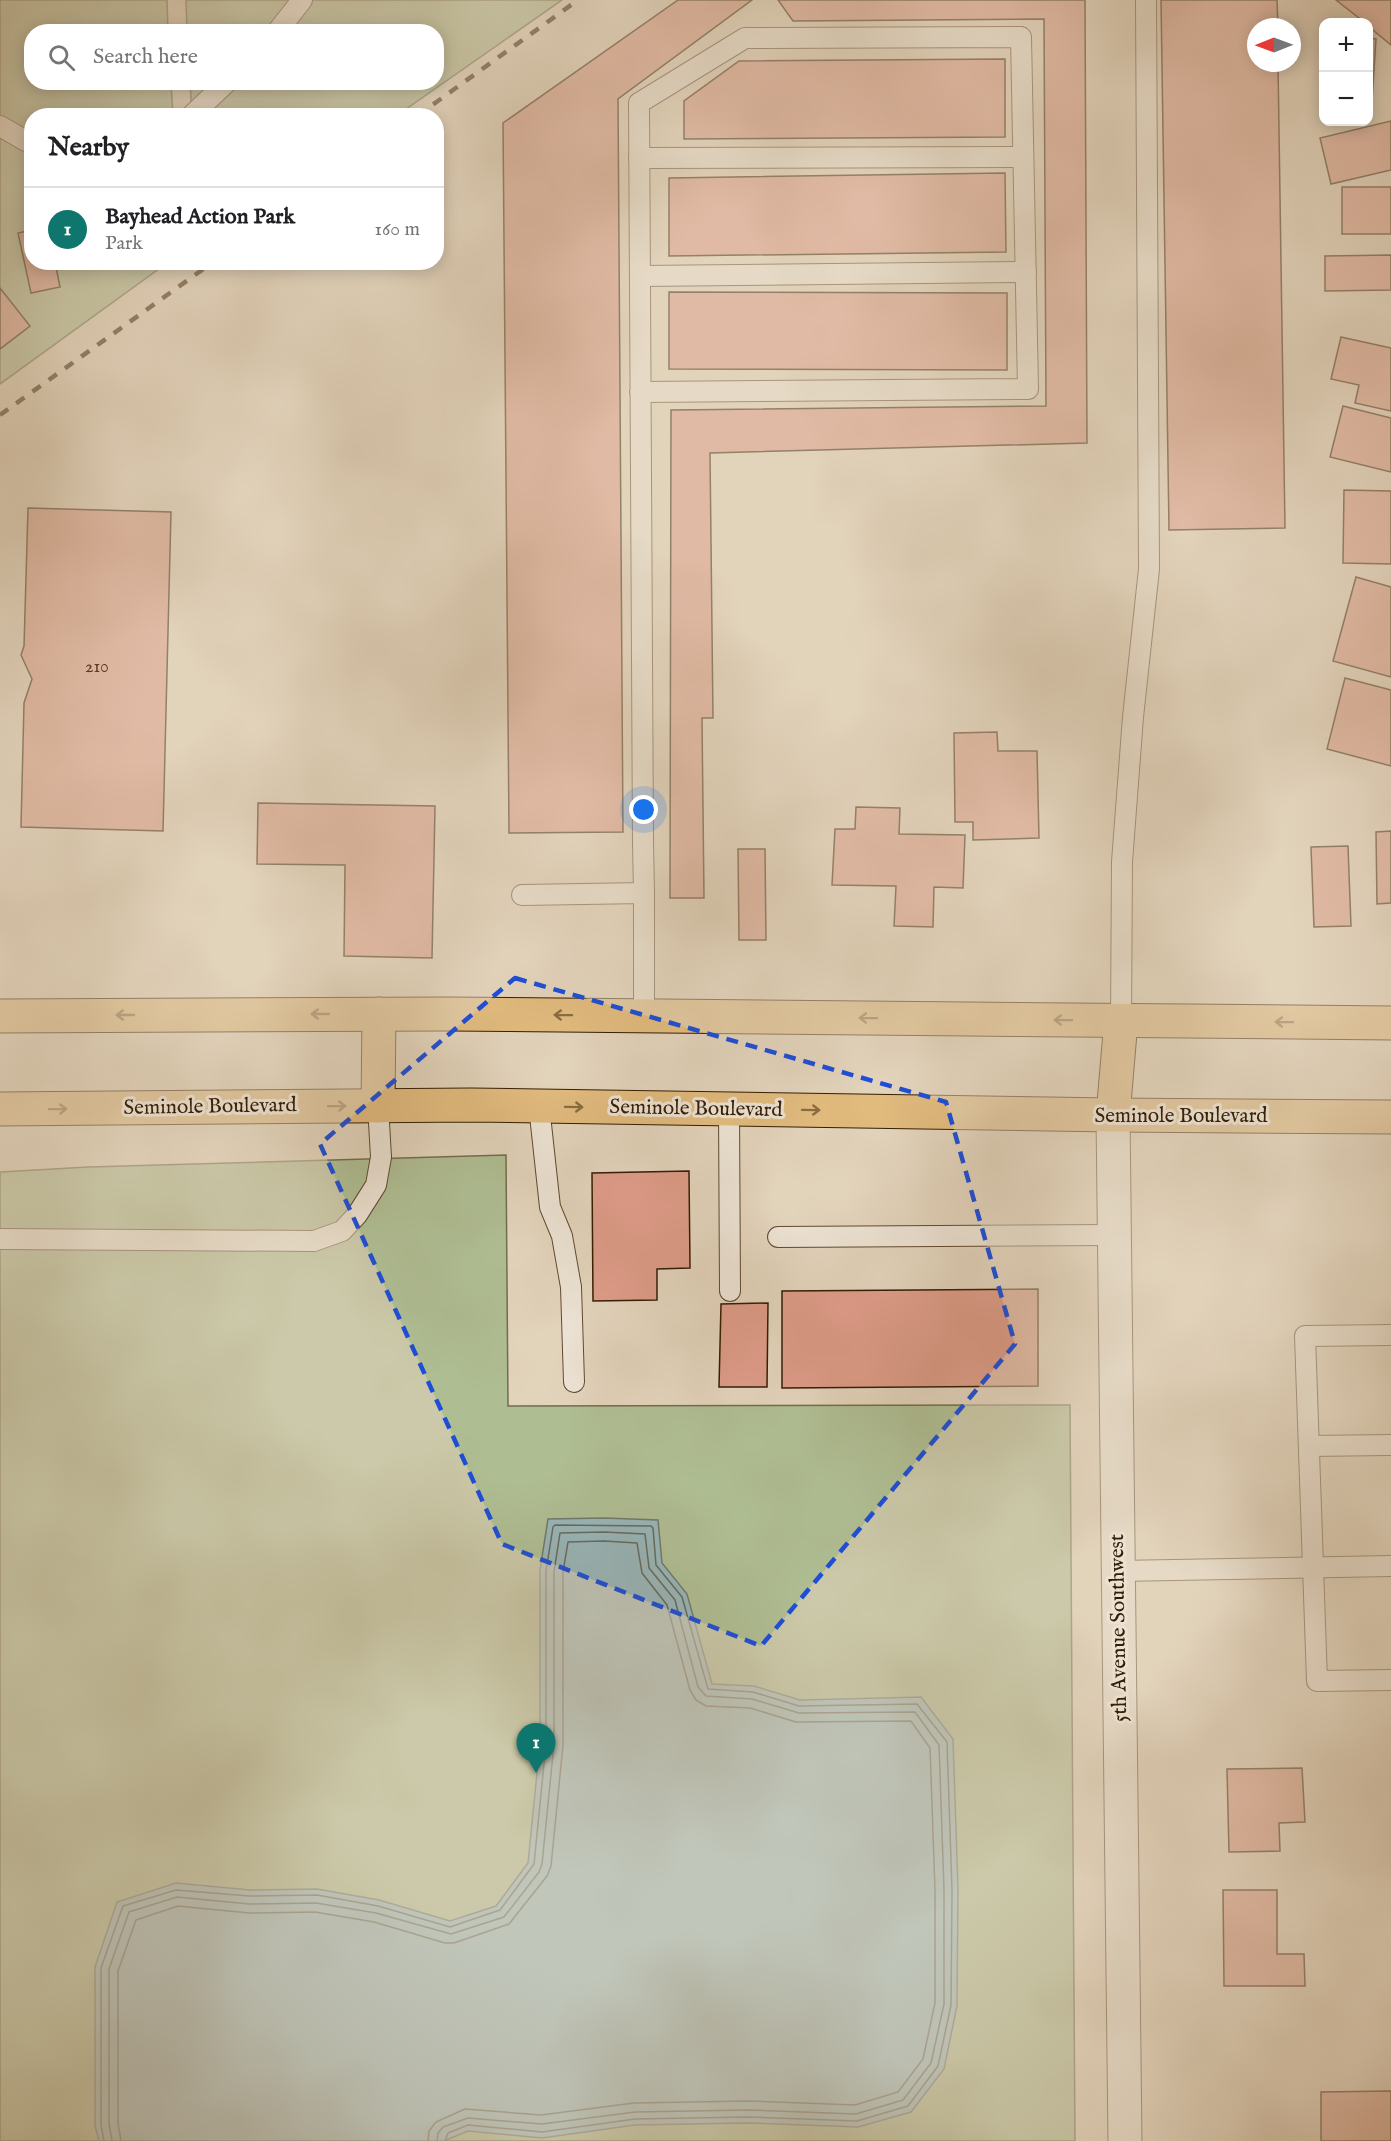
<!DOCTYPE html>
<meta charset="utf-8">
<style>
:root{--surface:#fff;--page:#f6f6f6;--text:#202124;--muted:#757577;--line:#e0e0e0;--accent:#0f766e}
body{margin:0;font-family:"IM FELL English",serif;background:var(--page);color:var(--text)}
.controls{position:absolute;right:18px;top:18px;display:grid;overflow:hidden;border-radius:12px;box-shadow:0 3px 15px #0003}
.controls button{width:54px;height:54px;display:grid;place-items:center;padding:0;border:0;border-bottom:2px solid var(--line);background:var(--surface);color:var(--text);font:30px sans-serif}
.compass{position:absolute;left:1247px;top:18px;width:54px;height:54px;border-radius:50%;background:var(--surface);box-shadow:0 3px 15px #0003;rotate:269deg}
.you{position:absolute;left:644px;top:810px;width:21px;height:21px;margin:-15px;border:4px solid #fff;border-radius:50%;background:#1a73e8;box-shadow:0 0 0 9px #1a73e833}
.badge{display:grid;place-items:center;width:39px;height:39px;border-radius:50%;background:var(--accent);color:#fff;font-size:20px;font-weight:700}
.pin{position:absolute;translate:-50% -50px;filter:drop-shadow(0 2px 3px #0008)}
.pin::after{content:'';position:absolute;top:32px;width:21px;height:18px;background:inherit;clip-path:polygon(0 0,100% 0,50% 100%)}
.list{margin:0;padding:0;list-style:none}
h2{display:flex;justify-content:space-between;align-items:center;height:78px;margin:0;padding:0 24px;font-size:26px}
h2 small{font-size:20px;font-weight:400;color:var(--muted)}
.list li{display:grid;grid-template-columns:39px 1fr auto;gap:18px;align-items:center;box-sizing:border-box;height:84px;padding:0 24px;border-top:2px solid var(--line)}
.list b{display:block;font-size:22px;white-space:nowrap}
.list p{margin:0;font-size:20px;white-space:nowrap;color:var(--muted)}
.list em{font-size:20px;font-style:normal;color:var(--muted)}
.icon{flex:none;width:33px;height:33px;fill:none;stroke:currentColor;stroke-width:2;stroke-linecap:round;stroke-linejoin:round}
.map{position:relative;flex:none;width:1391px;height:2141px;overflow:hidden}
.search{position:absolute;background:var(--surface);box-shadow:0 3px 15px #0003;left:24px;top:24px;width:420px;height:66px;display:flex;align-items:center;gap:15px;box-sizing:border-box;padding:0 21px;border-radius:24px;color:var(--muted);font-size:22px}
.panel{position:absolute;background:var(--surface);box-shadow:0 3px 15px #0003;left:24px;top:108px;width:420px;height:162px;border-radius:24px}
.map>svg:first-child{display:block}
.green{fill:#afbd93;stroke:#726d4b;stroke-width:1.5}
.water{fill:#98b6b9;stroke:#707970;stroke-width:1.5}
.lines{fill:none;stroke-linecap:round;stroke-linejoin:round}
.shore{stroke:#666a5e;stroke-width:1.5}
.building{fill:#dd9b88;stroke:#341d03;stroke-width:1.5}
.service-casing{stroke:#604a31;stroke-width:22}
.minor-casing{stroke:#604a31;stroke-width:35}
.primary-casing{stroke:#341d03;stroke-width:35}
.service{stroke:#ece2d3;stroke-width:20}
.minor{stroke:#ece2d3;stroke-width:33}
.primary{stroke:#e1ba7e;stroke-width:33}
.rail{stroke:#341d03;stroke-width:4.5;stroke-dasharray:10 10;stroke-linecap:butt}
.oneway{stroke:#8a6c40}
.marked{fill:none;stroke:#1d4ed8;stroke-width:4.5;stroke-dasharray:12 8;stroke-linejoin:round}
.labels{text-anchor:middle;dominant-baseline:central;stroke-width:6;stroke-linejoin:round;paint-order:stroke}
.number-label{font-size:18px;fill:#5e3c24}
.street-label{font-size:21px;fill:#341d03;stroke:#ece2d3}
</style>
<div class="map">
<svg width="1391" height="2141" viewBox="0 0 1391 2141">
<rect width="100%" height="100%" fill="#e2d3bb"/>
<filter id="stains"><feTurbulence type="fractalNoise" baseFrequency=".00333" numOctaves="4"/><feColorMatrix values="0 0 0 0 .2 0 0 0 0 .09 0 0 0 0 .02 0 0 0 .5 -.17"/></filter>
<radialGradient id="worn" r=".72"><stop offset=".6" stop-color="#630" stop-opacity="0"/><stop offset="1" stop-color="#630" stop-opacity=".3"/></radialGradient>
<!-- green -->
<g class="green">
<path d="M0 0H167L168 31 32 32V82L171 83 173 115 32 116V262L167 263 0 384Z"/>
<path d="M186 0H562L396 116 192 115 190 83 436 82V32L187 31Z"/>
<path d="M506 1155 508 1406 1070 1405 1075 2141H0V1172L88 1167Z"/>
</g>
<!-- water -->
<path class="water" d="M604 1518 658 1520 662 1563 687 1594 712 1684 754 1686 800 1700 921 1697 953 1739 958 1890 957 2006 944 2069 911 2112 858 2127 748 2123 635 2125 542 2138 468 2131 444 2141H99L95 2126V1967L117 1902 176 1883 250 1890 317 1889 379 1900 450 1921 496 1906 528 1863 540 1743V1570L548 1519Z"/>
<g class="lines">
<!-- shore -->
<g class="shore">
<path d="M104 2141 101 2125V1968L123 1906 176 1890 249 1896 317 1895 378 1906 450 1927 500 1910 534 1864 546 1744V1571L553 1527 555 1525 651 1526 653 1528 656 1565 682 1597 708 1689 753 1692 799 1706 917 1704 947 1742 952 1890 951 2005 938 2066 908 2106 857 2121 748 2117 635 2119 542 2132 468 2125 448 2133 445 2141"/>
<path d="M112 2141 109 2124V1969L129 1912 177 1897 249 1904 316 1903 376 1913 451 1934 504 1917 539 1872 542 1864 554 1744V1572L560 1533 604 1532 645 1534 649 1568 675 1600 698 1687 706 1696 752 1699 799 1713 915 1712 939 1745 944 1890V2004L931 2063 903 2100 856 2114 748 2110 635 2112 542 2124 468 2118 443 2127 438 2133 437 2141"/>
<path d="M121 2141 118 2123V1971L136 1920 178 1906 249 1913 315 1912 374 1922 445 1943H454L509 1924 547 1876 551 1866 563 1745V1572L568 1542 604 1541 637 1543 642 1573 667 1605 690 1690 696 1700 706 1706 750 1708 796 1722 911 1721 930 1748 935 1890V2003L923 2059 898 2092 855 2105 748 2101 634 2103 541 2115 465 2109 436 2122 429 2131 428 2141"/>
</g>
</g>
<!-- building -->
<g class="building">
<path d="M678 0H752L618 99 623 832 509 833 503 123Z"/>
<path d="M778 0H1085L1087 443 710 453 713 718H702L704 898H670L671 410 1046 406 1044 19 793 21Z"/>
<path d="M1161 0H1277L1278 27H1256V63H1278L1285 528 1169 530Z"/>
<path d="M1336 0H1391V45L1368 26V22H1364Z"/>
<path d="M1368 38 1376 39 1371 116H1368Z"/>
<path d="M1005 59V137L684 139V101L739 61Z"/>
<path d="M1391 121V170L1331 184 1320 138Z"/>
<path d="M1005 173 1006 252 669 256V178Z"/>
<rect x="1342" y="187" width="49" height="47"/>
<path d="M32 230V262H55L60 287 31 293 18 233Z"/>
<path d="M1391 255V290L1325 291V256Z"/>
<path d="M0 288 30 326 0 349Z"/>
<path d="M669 292 1007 293V370L669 369Z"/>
<path d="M1341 337 1391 348V411L1355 403 1359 385 1331 379Z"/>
<path d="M1343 406 1391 418V472L1330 457Z"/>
<path d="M1344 490 1391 491V564L1343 563Z"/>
<path d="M28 508 171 512 163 831 21 827 24 703 32 679 21 655 24 646Z"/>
<path d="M1356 577 1391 587V677L1333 661Z"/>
<path d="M1345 678 1391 690V766L1327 749Z"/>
<path d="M997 732 998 751H1037L1039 838 973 840V822H955L954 733Z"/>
<path d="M258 803 435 806 432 958 344 956 345 865 257 864Z"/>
<path d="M856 807 900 808 899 834 965 835 963 888 934 887 933 927 894 926 896 886 832 885 835 829H855Z"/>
<path d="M1391 831V903L1377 904 1376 832Z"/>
<path d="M1348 846 1351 926 1314 927 1311 847Z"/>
<path d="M738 849H765L766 940H739Z"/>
<path d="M689 1171 690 1268 657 1269V1300L593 1301 592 1173Z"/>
<path d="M1038 1289V1386L782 1388V1291Z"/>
<path d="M768 1303 767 1387H719L721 1304Z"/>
<path d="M1302 1768 1305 1822 1279 1823 1280 1851 1229 1852 1227 1769Z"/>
<path d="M1223 1890H1277V1954H1304L1305 1986H1224Z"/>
<path d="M1391 2091V2141H1321V2092Z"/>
</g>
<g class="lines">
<defs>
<g id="service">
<path d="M277 32 302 0"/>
<path d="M191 116 227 82"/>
<path d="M0 126 26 141H32"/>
<path d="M639 158 1023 157"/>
<path d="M640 276 1026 272"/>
<path d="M640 392 1028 389 1021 37 745 38 639 103 643 843 644 893"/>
<path d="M522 895 644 893V1016"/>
<path d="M1121 1021 1122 862 1133 717 1149 569 1146 0"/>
<path d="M539 1106 550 1207 562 1236 571 1287 574 1382"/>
<path d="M729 1109 730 1291"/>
<path d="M778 1237 1114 1235"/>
<path d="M0 1239 314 1241 342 1231 357 1215 376 1185 381 1157 378 1106"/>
<path d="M1391 1335 1305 1336 1317 1681 1391 1680"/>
<path d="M1309 1446 1391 1445"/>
<path d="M1118 1571 1391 1566"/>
</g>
<path id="minor" d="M1113 1115 1125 2141"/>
<g id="primary">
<path d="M0 1016 449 1014 1391 1023"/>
<path d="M378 1106 379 1014"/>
<path d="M0 1109 471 1105 1113 1115 1391 1117"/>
<path d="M1113 1115 1121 1021"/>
</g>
</defs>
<!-- service casing -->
<use href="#service" class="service-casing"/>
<!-- minor casing -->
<use href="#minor" class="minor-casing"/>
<!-- primary casing -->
<use href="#primary" class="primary-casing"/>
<!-- service -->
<use href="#service" class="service"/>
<!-- minor -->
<use href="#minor" class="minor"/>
<!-- primary -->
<use href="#primary" class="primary"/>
<!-- rail -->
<g class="rail">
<path d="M417 116 578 0"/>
<path d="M0 415 213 262"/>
</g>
</g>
<!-- one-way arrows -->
<defs><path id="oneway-shaft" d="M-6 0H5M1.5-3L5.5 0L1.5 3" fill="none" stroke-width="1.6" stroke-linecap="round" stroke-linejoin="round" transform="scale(1.5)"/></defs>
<g class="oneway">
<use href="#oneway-shaft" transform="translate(320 1014) rotate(180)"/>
<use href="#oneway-shaft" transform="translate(125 1015) rotate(180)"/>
<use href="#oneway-shaft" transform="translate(563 1015) rotate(-179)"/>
<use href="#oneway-shaft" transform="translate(868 1018) rotate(-179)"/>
<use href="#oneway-shaft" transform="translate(1063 1020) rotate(-179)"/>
<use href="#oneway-shaft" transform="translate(1284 1022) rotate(-179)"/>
<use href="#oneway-shaft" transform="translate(337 1106) rotate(-1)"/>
<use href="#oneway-shaft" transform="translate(574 1107) rotate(1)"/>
<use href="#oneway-shaft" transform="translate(58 1109) rotate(-1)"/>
<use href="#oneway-shaft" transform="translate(811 1110) rotate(1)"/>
</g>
<!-- marked area -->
<path d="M0 0H1391V2141H0ZM515 978 946 1102 1015 1344 761 1646 502 1544 320 1144Z" fill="#e2d3bb" fill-opacity=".55" fill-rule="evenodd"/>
<path class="marked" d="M515 978 946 1102 1015 1344 761 1646 502 1544 320 1144Z"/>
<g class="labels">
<!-- number labels -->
<g class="number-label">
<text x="97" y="667">210</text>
</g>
<!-- street labels -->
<g class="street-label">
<text transform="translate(210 1107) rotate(-1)">Seminole Boulevard</text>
<text transform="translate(696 1109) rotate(1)">Seminole Boulevard</text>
<text x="1181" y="1116">Seminole Boulevard</text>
<text transform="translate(1119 1628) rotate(-91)">5th Avenue Southwest</text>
</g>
</g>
<rect width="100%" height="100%" filter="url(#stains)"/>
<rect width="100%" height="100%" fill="url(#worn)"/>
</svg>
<div class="controls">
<button>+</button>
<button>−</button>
</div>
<svg class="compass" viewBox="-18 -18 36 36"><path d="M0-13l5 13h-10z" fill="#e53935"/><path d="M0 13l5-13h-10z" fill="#757577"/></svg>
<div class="you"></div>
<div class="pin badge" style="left:536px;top:1773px">1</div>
<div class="search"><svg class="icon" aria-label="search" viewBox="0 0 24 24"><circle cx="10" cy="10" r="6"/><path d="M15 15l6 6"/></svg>Search here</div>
<section class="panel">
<h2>Nearby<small></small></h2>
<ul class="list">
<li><span class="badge">1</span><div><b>Bayhead Action Park</b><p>Park</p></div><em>160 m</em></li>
</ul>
</section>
</div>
